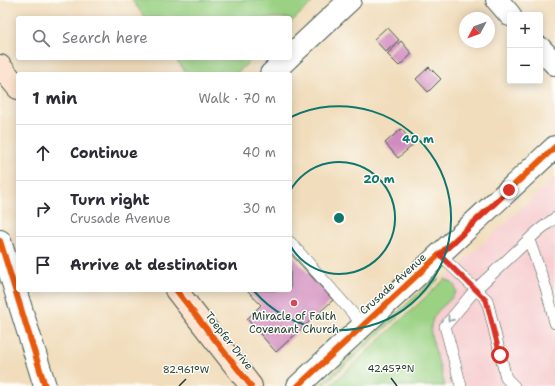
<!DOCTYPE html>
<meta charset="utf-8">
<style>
:root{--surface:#fff;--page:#f2f2f3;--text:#2b2b33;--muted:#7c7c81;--line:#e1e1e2}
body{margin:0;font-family:"Shantell Sans",sans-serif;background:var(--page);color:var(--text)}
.controls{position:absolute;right:12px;top:12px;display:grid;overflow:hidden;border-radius:4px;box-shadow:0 2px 10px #0003}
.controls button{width:36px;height:36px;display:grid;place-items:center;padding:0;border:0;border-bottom:1px solid var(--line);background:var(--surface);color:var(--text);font:20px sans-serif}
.compass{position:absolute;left:459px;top:12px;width:36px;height:36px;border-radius:50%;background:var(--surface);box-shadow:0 2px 10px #0003;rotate:229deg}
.stop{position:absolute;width:12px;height:12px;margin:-9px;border:3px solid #d93025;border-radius:50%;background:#fff}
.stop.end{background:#d93025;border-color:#fff;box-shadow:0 1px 4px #0008}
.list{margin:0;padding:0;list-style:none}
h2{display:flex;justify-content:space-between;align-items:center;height:52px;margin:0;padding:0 16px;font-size:17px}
h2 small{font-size:13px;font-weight:400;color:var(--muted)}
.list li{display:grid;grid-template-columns:26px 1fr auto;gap:12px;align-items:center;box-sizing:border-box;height:56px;padding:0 16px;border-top:1px solid var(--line)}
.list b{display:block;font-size:15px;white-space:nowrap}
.list p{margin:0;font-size:13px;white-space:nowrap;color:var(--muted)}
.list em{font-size:13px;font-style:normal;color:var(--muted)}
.icon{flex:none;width:22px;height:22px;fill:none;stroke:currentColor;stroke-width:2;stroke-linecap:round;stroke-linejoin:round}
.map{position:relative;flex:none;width:555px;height:386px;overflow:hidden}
.search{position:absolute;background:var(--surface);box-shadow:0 2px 10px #0003;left:16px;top:16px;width:276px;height:44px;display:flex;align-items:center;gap:10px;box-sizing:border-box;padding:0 14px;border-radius:4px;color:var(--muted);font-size:15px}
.panel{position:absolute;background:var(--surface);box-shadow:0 2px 10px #0003;left:16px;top:72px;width:276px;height:220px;border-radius:4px}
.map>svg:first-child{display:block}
.built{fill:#f7cfd1}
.green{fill:#9ad183;stroke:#5c875c}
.building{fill:#d28bbe}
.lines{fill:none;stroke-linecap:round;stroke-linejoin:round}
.lane-casing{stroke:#3e5548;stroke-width:12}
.street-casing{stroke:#3e5548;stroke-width:24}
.secondary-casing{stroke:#3e5548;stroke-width:24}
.lane{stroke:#fff;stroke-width:11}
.street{stroke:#fff;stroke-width:22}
.secondary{stroke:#fde4d0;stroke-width:22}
.cycleway-casing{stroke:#fdfcf7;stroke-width:8}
.cycleway{stroke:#e8590c;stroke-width:6}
.oneway{stroke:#8f9e9a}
.route{stroke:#d93025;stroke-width:5}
.ticks{fill:none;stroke:#1f3d34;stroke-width:1.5}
.ring{fill:none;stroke:#0f766e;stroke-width:2}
.poi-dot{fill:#d1495b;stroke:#fdfcf7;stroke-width:1.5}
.labels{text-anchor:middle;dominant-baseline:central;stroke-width:3;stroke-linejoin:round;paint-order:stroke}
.street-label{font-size:11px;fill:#1f3d34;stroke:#fdfcf7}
.poi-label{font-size:11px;fill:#1f3d34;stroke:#fdfcf7}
.ticks-label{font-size:10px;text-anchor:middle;fill:#1f3d34;stroke:#fdfcf7;stroke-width:3;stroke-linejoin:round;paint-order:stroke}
.centre{fill:#0f766e;stroke:#fdfcf7;stroke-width:2}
.ring-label{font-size:12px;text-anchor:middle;font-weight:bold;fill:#0f766e;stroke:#fdfcf7;stroke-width:3;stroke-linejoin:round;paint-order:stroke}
</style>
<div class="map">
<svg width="555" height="386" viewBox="0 0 555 386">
<rect width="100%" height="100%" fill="#fdfcf7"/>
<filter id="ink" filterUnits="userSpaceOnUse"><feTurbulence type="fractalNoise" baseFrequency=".025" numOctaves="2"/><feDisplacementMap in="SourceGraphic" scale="8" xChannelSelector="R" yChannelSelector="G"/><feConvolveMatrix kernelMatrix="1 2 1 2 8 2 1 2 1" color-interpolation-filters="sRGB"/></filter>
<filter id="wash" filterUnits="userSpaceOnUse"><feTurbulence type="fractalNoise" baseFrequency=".012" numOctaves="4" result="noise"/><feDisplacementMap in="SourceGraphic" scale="16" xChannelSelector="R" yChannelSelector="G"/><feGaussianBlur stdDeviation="0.9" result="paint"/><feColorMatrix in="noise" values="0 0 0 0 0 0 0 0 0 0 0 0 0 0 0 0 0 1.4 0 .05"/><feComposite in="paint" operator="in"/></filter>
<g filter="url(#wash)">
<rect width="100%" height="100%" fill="#f1ddbc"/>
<!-- built -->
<path class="built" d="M555 177V386H437L416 306Z"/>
<!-- green -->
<g class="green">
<path d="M132 0H315L290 23V18H145Z"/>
<path d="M175 58H253L236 74H187Z"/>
<path d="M439 279 323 386H319L431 282Z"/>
<path d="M445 279C452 282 456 285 456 292 445 309 429 310 431 335L445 386H330Z"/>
</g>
<g id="blocks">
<!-- building -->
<g class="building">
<path d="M387 27 399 40 386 52 374 39Z"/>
<path d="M401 41 412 54 399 66 387 54Z"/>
<path d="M429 67 441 79 428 92 416 79Z"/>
<path d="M401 129 414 144 398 158 385 143Z"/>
<path d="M290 253 333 300 276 352 247 319 261 305 247 290H290Z"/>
</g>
</g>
</g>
<g filter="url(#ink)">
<use href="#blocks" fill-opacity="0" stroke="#3e5548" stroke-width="1"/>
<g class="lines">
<defs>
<g id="lane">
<path d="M529 240 546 288 555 323"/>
<path d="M290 242 363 325"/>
<path d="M440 255 487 300 506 378 514 386"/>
<path d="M461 386 445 326 475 290 538 231 555 218"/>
</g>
<g id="street">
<path d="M497 0 510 15"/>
<path d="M540 48 555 64"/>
<path d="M290 56 350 0"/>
<path d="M271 74 288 58"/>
<path d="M0 241 45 386"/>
<path d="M298 386 555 147"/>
</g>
<g id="secondary">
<path d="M0 66 18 88"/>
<path d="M176 290 251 386"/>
</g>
</defs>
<!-- lane casing -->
<use href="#lane" class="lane-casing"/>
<!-- street casing -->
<use href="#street" class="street-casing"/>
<!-- secondary casing -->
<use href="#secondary" class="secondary-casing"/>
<!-- lane -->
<use href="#lane" class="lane"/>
<!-- street -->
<use href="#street" class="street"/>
<!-- secondary -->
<use href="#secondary" class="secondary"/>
<defs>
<g id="cycleway">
<path d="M0 241 45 386"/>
<path d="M176 290 251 386"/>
<path d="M298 386 555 147"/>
</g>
</defs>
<!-- cycleway casing -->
<use href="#cycleway" class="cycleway-casing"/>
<!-- cycleway -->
<use href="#cycleway" class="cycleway"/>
</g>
<!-- one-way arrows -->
<defs><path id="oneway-chevron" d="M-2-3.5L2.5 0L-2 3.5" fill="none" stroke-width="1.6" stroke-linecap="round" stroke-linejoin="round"/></defs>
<use class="oneway" href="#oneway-chevron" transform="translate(450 319) rotate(129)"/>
</g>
<g class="lines" filter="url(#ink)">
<!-- route -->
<path class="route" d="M500 355 486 300 440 255 509 190"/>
</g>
<!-- ticks -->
<path class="ticks" d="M391 378 397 386M179 386 186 379"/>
<!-- distance rings -->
<g class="ring">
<path d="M290 191A56 56 0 1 1 290 245"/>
<path d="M291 117A112 112 0 1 1 254 291"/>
</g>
<!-- markers -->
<circle class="poi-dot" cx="294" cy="303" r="4"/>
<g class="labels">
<!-- street labels -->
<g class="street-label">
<text transform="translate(393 284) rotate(-42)">Crusade Avenue</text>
<text transform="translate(229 341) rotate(52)">Toepfer Drive</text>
</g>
<!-- poi labels -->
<g class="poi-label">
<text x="294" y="316">Miracle of Faith<tspan x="294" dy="13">Covenant Church</tspan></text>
</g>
</g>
<g class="ticks-label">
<text x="391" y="372">42.457°N</text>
<text x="186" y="373">82.961°W</text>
</g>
<circle cx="339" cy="218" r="6" class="centre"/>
<g class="ring-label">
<text x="418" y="143">40 m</text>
<text x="379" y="183">20 m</text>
</g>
</svg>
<div class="controls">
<button>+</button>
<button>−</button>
</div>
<svg class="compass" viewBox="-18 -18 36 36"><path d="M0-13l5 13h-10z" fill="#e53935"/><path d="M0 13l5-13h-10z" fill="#7c7c81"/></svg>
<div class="stop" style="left:500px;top:355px"></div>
<div class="stop end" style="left:509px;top:190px"></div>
<div class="search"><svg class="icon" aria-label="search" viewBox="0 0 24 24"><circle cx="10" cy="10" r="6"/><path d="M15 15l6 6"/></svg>Search here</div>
<section class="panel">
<h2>1 min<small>Walk · 70 m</small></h2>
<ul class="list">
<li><svg class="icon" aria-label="ahead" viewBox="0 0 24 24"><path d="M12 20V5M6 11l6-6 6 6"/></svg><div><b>Continue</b></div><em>40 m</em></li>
<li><svg class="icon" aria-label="right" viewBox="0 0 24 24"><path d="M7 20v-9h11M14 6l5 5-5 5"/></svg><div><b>Turn right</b><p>Crusade Avenue</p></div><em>30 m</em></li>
<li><svg class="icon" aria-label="arrive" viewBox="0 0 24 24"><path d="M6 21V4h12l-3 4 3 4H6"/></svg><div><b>Arrive at destination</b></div></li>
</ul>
</section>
</div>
